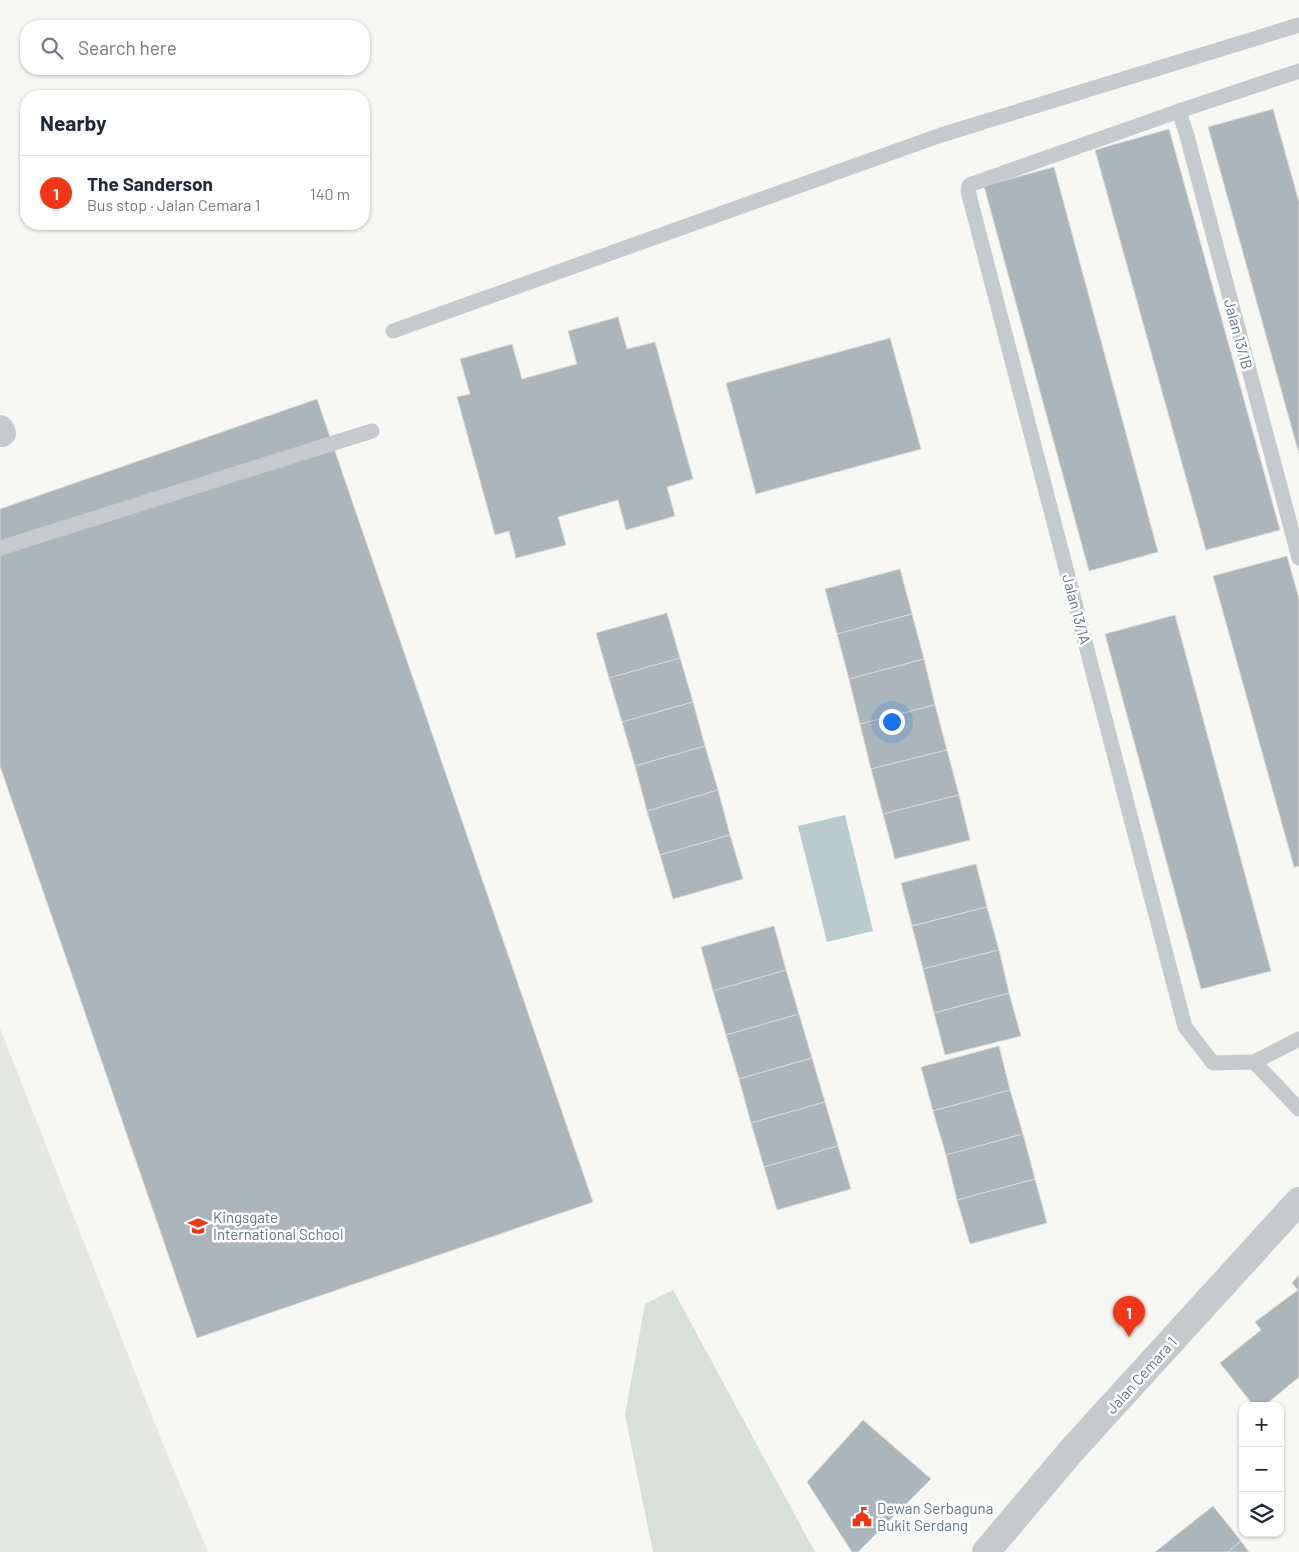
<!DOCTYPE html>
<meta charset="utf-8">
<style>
:root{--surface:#fff;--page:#f2f2f3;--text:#1f2937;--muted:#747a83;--line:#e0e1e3;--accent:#f23719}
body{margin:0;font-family:Barlow,sans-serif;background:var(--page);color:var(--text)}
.controls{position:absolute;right:15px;bottom:15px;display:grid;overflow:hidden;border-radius:10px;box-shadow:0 1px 4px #0004}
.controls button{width:45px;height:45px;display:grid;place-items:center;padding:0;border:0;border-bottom:1px solid var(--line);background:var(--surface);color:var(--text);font:25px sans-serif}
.you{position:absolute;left:891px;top:721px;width:18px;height:18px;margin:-12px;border:4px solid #fff;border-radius:50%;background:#1a73e8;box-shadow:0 0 0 8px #1a73e833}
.badge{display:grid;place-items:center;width:32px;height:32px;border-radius:50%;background:var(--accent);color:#fff;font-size:16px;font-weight:700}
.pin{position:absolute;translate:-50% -41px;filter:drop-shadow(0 1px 2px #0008)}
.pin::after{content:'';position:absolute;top:26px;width:18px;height:15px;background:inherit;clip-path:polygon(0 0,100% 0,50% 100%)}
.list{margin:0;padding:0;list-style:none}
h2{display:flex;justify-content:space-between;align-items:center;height:65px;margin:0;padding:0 20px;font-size:21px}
h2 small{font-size:16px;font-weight:400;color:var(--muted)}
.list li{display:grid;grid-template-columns:32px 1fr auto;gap:15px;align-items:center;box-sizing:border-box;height:75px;padding:0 20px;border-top:1px solid var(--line)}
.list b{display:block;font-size:19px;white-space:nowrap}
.list p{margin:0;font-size:16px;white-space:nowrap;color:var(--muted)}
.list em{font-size:16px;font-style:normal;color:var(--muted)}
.icon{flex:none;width:28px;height:28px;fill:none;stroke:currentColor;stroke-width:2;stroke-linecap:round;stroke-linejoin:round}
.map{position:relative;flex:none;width:1299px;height:1552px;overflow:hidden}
.search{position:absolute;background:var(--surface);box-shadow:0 1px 4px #0004;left:20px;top:20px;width:350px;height:55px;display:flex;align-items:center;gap:12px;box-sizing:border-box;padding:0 18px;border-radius:20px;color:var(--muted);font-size:19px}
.panel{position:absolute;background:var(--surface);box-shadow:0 1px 4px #0004;left:20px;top:90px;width:350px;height:140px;border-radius:20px}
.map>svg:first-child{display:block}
.built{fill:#e5e7e5}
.green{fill:#d9e0d5}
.water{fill:#bbcacd}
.building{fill:#abb6ba;stroke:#d9d9d6}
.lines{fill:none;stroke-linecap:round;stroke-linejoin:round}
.service{stroke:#c5cacd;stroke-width:15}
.minor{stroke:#c5cacd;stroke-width:28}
.labels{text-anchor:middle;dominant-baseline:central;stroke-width:5;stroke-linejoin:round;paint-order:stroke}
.street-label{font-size:15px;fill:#607682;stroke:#fff}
.poi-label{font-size:15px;fill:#607682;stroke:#fff;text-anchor:start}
</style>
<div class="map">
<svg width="1299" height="1552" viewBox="0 0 1299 1552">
<rect width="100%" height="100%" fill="#f7f7f4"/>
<!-- built -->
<path class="built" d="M0 1028 163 1444 208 1552H0Z"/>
<!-- green -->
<path class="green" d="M673 1290 815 1552H653L625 1415 645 1304Z"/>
<!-- water -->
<path class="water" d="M845 815 873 931 827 942 798 826Z"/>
<!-- building -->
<g class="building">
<path d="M1273 109 1299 202V454L1208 127Z"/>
<path d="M1169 129 1280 530 1206 550 1095 150Z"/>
<path d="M1054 167 1158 552 1089 571 984 186Z"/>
<path d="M618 317 627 349 655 342 693 479 667 487 675 516 626 530 618 500 558 517 566 545 516 558 509 531 495 535 457 397 470 394 460 359 512 344 522 379 577 364 568 331Z"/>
<path d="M890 338 921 449 756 494 726 383Z"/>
<path d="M317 399 593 1202 197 1338 0 766V509Z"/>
<path d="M1287 556 1299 599V866L1294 867 1213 576Z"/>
<path d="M900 569 912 614 837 634 825 589Z"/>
<path d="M667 613 680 658 609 678 596 633Z"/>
<path d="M912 614 924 659 849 679 837 634Z"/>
<path d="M1175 615 1271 971 1201 989 1105 634Z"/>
<path d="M680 658 693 702 622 722 609 678Z"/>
<path d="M924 659 935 705 860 724 849 679Z"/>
<path d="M693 702 705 746 635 766 622 722Z"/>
<path d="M935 705 947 750 871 769 860 724Z"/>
<path d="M705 746 718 790 647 811 635 766Z"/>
<path d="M947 750 959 795 883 814 871 769Z"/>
<path d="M718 790 730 835 660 855 647 811Z"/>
<path d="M959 795 970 840 895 859 883 814Z"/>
<path d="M730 835 743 879 673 899 660 855Z"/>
<path d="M976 864 987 907 912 926 901 883Z"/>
<path d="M987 907 999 950 923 969 912 926Z"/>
<path d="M774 926 786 970 713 991 701 947Z"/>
<path d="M999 950 1009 993 934 1013 923 969Z"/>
<path d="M786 970 799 1014 726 1035 713 991Z"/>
<path d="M1009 993 1021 1036 945 1055 934 1013Z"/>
<path d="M799 1014 812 1058 739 1079 726 1035Z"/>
<path d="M999 1046 1010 1090 933 1111 921 1067Z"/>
<path d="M812 1058 825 1102 751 1123 739 1079Z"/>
<path d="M1010 1090 1023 1134 946 1155 933 1111Z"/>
<path d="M825 1102 838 1146 764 1167 751 1123Z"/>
<path d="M1023 1134 1035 1179 957 1200 946 1155Z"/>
<path d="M838 1146 851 1189 777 1210 764 1167Z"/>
<path d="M1035 1179 1047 1223 970 1244 957 1200Z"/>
<path d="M1299 1275V1377L1264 1406H1254L1220 1363 1261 1330 1255 1322 1298 1290 1292 1283Z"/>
<path d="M863 1420 931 1479 858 1552H852L807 1482Z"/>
<path d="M1213 1506 1241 1541 1228 1552H1155Z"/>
<path d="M1241 1541 1249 1552H1228Z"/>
</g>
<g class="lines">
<!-- service -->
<g class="service">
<path d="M1299 71 1179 111 972 184 969 186 968 191 1185 1027 1213 1063 1254 1062 1299 1039"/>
<path d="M1179 111 1187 136 1299 558"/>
<path d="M393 331 941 135 1299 25"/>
<path d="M0 548 372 431"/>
<path d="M1254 1062 1299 1109"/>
</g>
<!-- minor -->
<g class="minor">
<path d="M0 429 2 433"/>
<path d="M986 1552 1072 1450 1299 1201"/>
</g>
</g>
<!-- icons -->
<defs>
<symbol id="school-bare" viewBox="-9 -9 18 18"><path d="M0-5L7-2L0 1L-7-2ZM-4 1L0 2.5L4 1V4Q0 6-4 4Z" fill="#f23719" stroke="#fff" stroke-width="2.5" paint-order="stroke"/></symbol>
<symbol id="civic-bare" viewBox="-9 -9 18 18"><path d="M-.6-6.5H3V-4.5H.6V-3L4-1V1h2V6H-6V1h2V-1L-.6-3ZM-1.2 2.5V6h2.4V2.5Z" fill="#f23719" stroke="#fff" stroke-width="2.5" paint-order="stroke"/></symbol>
</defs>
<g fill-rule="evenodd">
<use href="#school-bare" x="184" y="1212" width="28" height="28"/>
<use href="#civic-bare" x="848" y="1503" width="28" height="28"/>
</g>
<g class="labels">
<!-- street labels -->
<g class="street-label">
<text transform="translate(1239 334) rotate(75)">Jalan 13/1B</text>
<text transform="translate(1077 609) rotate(75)">Jalan 13/1A</text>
<text transform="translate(1141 1375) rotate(-48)">Jalan Cemara 1</text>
</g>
<!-- poi labels -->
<g class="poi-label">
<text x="213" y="1217">Kingsgate<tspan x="213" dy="17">International School</tspan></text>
<text x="877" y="1508">Dewan Serbaguna<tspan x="877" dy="17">Bukit Serdang</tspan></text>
</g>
</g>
</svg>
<div class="controls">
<button>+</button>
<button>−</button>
<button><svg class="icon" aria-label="layers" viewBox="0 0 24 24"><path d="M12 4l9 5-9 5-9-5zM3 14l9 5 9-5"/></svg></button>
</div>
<div class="you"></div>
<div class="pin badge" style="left:1129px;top:1337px">1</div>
<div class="search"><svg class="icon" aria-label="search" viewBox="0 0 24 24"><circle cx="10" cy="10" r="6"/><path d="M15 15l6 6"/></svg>Search here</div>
<section class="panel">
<h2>Nearby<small></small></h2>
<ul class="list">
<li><span class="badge">1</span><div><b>The Sanderson</b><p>Bus stop · Jalan Cemara 1</p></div><em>140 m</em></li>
</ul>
</section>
</div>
